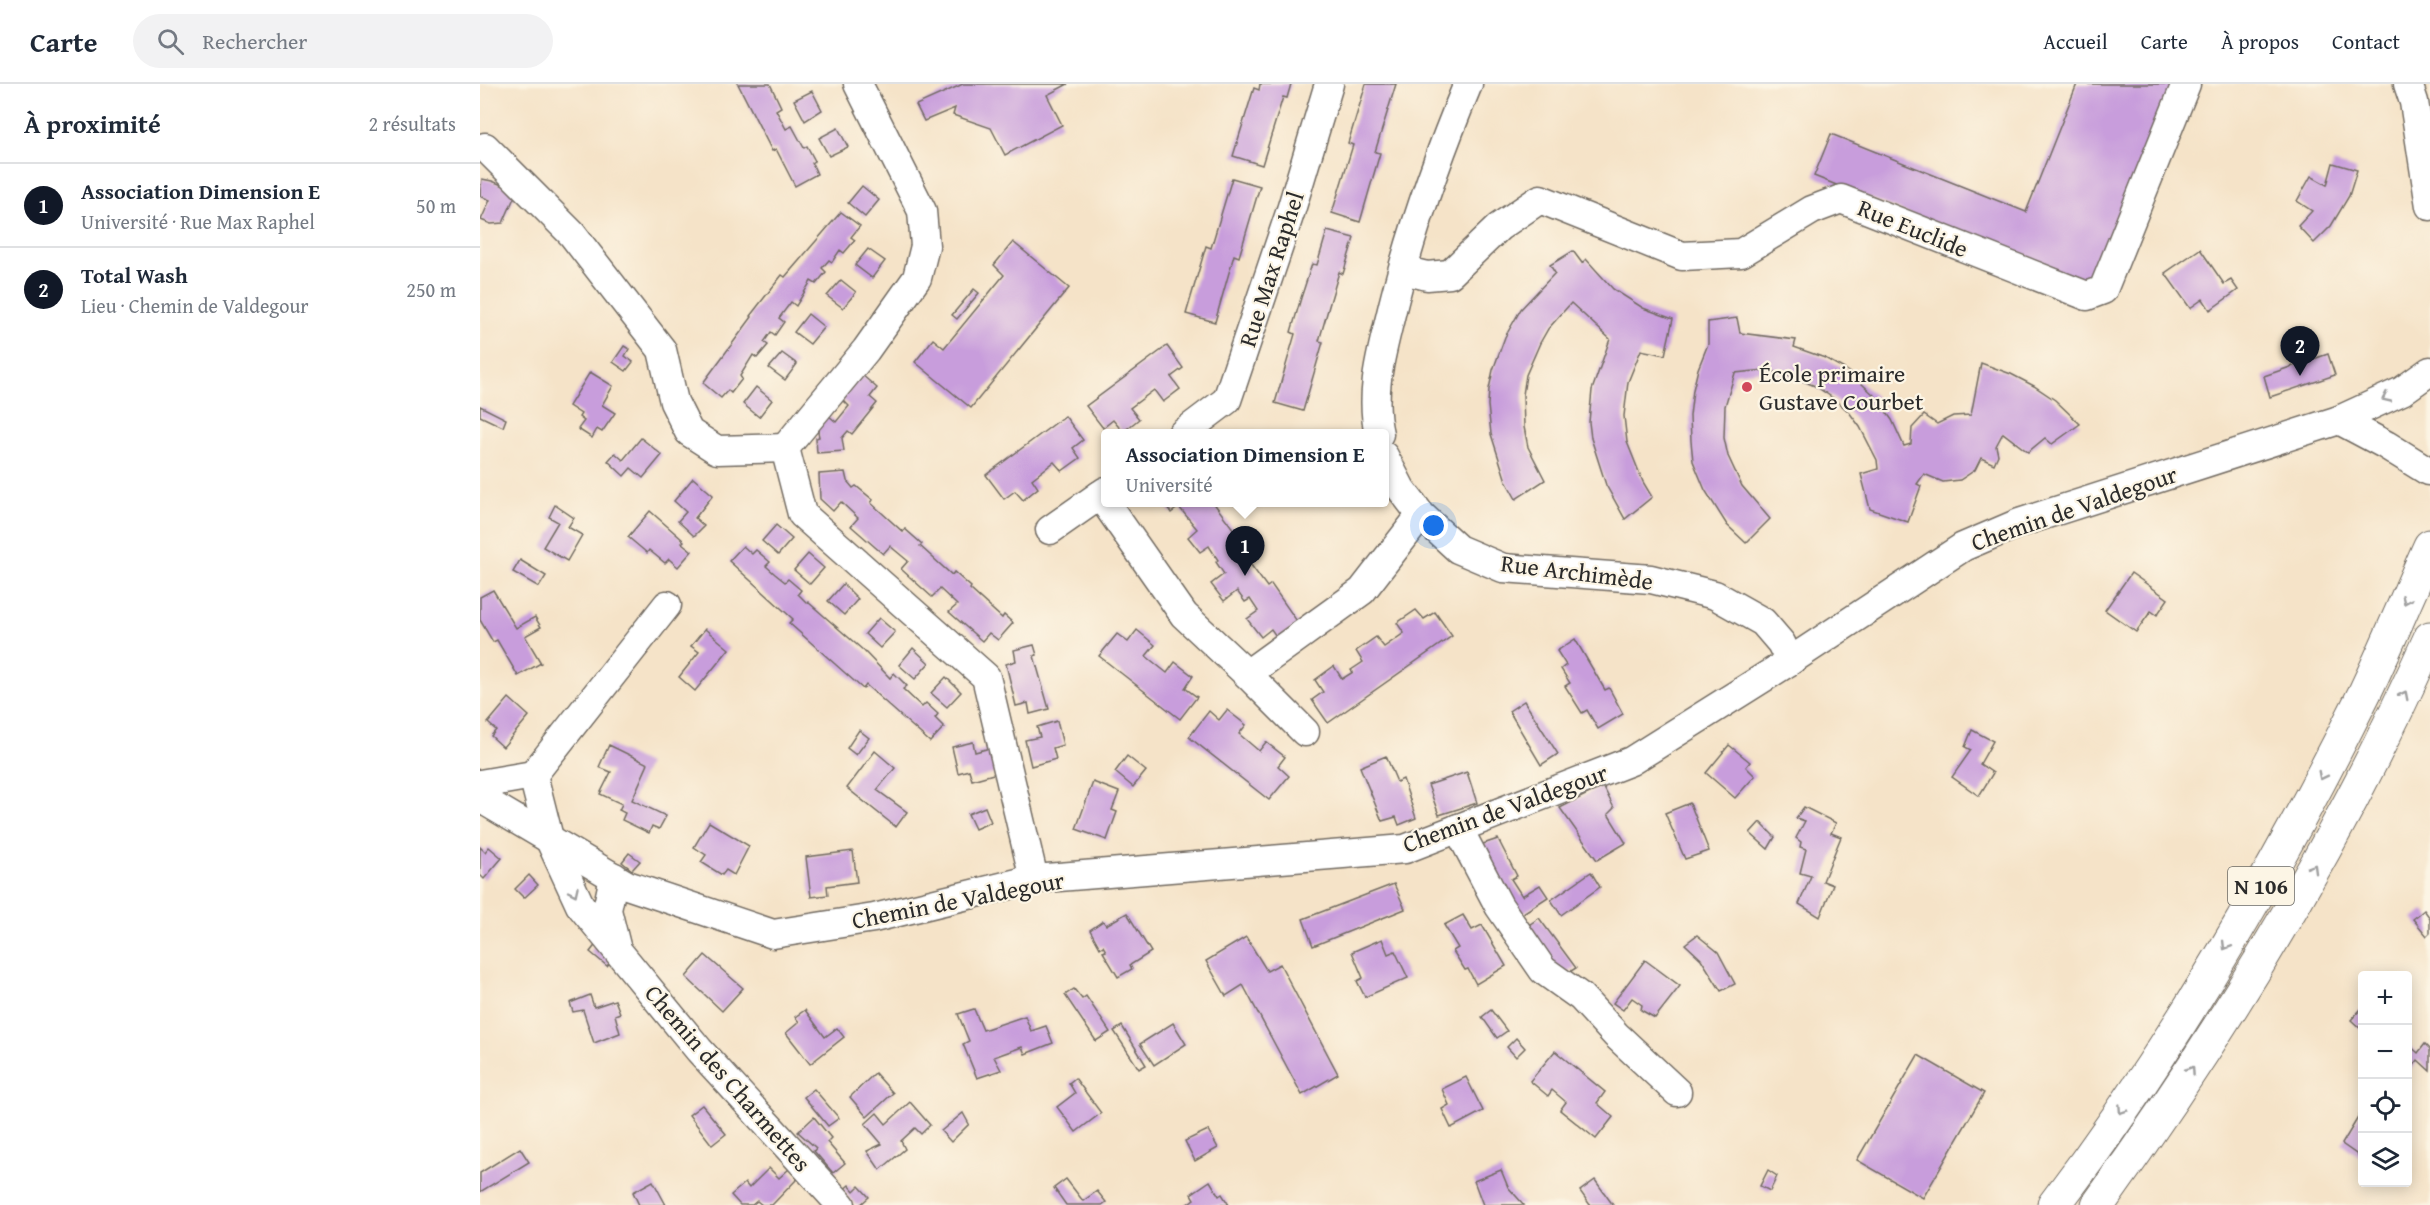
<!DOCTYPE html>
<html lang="fr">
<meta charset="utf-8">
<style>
:root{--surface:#fff;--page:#f2f2f3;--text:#1f2937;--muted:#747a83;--line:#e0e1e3;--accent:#111827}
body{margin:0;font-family:"Gentium Book Plus",serif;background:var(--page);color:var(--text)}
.controls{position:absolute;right:18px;bottom:18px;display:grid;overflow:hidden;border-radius:6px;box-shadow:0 3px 15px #0003}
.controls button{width:54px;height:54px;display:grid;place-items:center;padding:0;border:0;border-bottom:2px solid var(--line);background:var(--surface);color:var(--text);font:30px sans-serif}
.you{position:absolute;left:954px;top:442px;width:21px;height:21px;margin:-15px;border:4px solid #fff;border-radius:50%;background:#1a73e8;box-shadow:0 0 0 9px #1a73e833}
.badge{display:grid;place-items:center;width:39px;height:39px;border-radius:50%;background:var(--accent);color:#fff;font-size:20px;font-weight:700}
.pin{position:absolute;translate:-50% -50px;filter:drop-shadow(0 2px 3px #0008)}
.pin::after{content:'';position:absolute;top:32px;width:21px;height:18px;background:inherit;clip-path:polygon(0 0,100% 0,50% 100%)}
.popup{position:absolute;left:621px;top:345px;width:288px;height:78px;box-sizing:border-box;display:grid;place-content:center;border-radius:6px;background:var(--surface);filter:drop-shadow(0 2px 4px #0005);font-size:20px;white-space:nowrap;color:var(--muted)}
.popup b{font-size:22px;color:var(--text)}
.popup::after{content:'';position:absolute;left:50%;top:100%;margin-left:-12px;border:12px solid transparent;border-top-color:var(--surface)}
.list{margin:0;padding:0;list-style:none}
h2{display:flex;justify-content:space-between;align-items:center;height:78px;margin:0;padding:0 24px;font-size:26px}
h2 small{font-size:20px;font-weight:400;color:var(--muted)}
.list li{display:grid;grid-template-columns:39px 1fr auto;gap:18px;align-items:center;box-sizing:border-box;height:84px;padding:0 24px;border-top:2px solid var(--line)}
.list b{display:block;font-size:22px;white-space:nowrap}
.list p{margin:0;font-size:20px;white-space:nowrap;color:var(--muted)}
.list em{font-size:20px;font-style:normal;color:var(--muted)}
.icon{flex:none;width:33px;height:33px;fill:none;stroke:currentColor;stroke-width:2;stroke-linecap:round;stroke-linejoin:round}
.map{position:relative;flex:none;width:1950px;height:1121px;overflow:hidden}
header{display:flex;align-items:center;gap:36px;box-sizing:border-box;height:84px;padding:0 30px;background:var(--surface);border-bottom:2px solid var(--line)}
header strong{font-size:28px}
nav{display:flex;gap:33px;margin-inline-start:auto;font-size:21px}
.search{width:420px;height:54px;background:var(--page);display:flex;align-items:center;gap:15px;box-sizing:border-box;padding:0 21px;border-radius:33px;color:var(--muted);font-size:22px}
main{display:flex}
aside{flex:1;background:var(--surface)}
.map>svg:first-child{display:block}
.building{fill:#c89ddc}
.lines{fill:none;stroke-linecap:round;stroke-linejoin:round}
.minor-casing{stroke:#726b62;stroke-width:31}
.primary-casing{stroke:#726b62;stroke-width:35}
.minor{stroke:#fff;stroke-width:28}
.primary{stroke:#fff;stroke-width:33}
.oneway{stroke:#a0a0a0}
.poi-dot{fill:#d1495b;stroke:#fcf5e5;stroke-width:2}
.labels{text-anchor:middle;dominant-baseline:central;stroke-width:4.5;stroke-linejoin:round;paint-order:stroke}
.shield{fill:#fcf5e5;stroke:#6a6863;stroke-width:1.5}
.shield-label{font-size:22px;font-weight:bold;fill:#2b2b2b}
.street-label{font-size:24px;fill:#2b2b2b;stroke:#fcf5e5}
.poi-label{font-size:24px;fill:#2b2b2b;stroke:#fcf5e5;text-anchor:start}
</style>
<header>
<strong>Carte</strong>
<div class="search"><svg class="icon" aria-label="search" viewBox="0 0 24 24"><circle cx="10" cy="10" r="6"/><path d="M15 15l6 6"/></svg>Rechercher</div>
<nav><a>Accueil</a><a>Carte</a><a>À propos</a><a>Contact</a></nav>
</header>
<main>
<aside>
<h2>À proximité<small>2 résultats</small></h2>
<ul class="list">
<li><span class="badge">1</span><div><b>Association Dimension E</b><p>Université · Rue Max Raphel</p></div><em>50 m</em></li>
<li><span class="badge">2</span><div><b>Total Wash</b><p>Lieu · Chemin de Valdegour</p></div><em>250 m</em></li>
</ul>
</aside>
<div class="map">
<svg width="1950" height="1121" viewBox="0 0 1950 1121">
<rect width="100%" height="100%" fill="#fcf5e5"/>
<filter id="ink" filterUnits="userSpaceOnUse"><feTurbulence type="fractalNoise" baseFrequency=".0167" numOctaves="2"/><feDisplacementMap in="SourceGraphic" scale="12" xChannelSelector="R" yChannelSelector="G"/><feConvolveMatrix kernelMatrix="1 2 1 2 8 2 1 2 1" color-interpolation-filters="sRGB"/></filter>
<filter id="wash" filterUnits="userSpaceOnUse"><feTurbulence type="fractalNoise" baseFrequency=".008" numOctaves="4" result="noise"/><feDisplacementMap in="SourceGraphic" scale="24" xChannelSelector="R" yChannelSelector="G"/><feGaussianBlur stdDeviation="1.35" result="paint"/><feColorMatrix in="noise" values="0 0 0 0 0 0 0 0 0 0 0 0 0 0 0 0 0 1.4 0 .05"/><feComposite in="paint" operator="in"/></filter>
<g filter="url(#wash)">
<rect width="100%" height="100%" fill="#f5e3c8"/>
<g id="blocks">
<!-- building -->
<g class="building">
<path d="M258 0H290L301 23 296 26 306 45 312 42 324 64 327 62 335 77 332 79 337 90 315 102 296 65 292 67Z"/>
<path d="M483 0H588L567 11 582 41 525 71 511 44 473 31 475 24 444 37 436 21Z"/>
<path d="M780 0H811L807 14 803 13 782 81 753 72 774 4 779 6Z"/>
<path d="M886 0H916L895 68 900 69 880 138 852 129 873 61 868 59Z"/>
<path d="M1597 0H1696L1614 204 1334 92 1351 50 1546 128Z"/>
<path d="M332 7 342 26 325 37 314 16Z"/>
<path d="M358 44 368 63 349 72 339 54Z"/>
<path d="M1853 79 1877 86 1869 112 1851 142 1834 159 1818 142 1832 127 1817 117 1831 92 1847 101Z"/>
<path d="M752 94 780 102 759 173 754 171 735 238 706 230 726 162 731 164Z"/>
<path d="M2 95 12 97 37 107 23 139 11 140 1 136 10 116 0 112Z"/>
<path d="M382 102 399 116 385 133 368 119Z"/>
<path d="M361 128 380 142 371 153 375 156 364 169 360 166 352 178 349 176 342 184 346 188 336 200 331 197 316 222 311 218 299 234 304 238 295 251 291 248 284 258 288 261 277 274 273 271 260 292 262 295 251 309 248 306 241 314 223 299 272 233 270 232 302 191 305 193Z"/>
<path d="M847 147 874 154 863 190 859 188 849 222 839 257 843 258 823 327 795 319 815 250 811 248 821 214 832 180 837 181Z"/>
<path d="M533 158 589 204 491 324 435 278 453 255 464 264 524 191 514 181Z"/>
<path d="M388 165 405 177 392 194 375 181Z"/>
<path d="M1720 165 1744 200 1751 196 1758 206 1730 226 1723 215 1710 224 1685 189Z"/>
<path d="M1093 167 1102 179 1106 175 1133 205 1163 224 1193 235 1185 271 1161 266 1148 298 1144 332 1147 358 1163 398 1172 413 1145 435 1126 401 1111 354 1109 338 1112 306 1130 255 1091 219 1068 245 1060 259 1046 291 1043 311 1044 343 1048 363 1065 396 1036 415 1026 397 1011 350 1008 321 1009 305 1013 286 1025 253 1041 225 1075 189 1070 181Z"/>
<path d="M361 196 376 208 363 224 347 212Z"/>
<path d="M494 205 499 209 477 235 472 231Z"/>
<path d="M328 230 344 243 330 260 314 248Z"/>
<path d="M1257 234 1260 249 1316 256 1314 263 1345 274 1368 287 1395 312 1412 336 1424 362 1431 360 1432 344 1444 331 1457 340 1473 332 1491 331 1501 279 1531 290 1554 302 1575 316 1600 340 1572 360 1565 354 1548 368 1523 349 1516 362 1518 371 1514 380 1501 374 1495 386 1480 396 1463 398 1444 390 1437 400 1441 402 1428 438 1390 425 1381 390 1398 385 1397 376 1380 343 1369 328 1353 314 1335 302 1308 291 1285 286 1255 289 1245 322 1244 354 1248 372 1262 402 1290 435 1266 459 1247 441 1225 406 1213 377 1211 357 1210 332 1213 306 1218 285 1228 260V238Z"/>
<path d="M144 262 149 265 145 272 153 278 146 287 133 278Z"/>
<path d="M687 262 703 284 691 293 700 305 683 318 674 306 650 324 659 335 643 348 633 336 623 344 606 322Z"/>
<path d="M302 269 317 280 305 296 289 284Z"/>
<path d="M1848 270 1855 291 1790 313 1784 292Z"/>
<path d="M110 288 133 302 122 321 135 329 122 348 117 345 112 354 98 345 104 337 99 333 101 330 89 322Z"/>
<path d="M381 290 397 304 390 313 397 319 372 350 368 347 362 354 364 367 337 369 336 354 339 353 338 348H335L348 331 356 338 369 322 362 315Z"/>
<path d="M276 303 292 316 279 333 263 320Z"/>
<path d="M0 322 26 335 23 343 0 332Z"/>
<path d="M585 332 603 356 593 364 600 374 582 387 574 378 552 395 558 404 543 416 535 407 524 415 506 391Z"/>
<path d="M161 354 182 371 163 394 151 384 144 392 128 377 135 369 143 376Z"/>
<path d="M365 388 367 397 373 404 376 402 393 416 391 419 423 448 425 445 442 460 440 462 472 491 474 488 491 503 490 505 522 534 524 531 533 539 518 556 509 549 502 557 469 528 477 521 460 505 452 513 421 485 428 477 410 462 403 470 371 442 378 434 361 418 353 427 340 415 339 390Z"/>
<path d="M213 394 233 411 215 434 224 442 214 452 198 437 206 428 194 417Z"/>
<path d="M684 418H733L763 458 757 462 787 503 791 500 819 540 798 555 791 545 781 553 767 535 778 527 770 515 765 518 757 507 744 517 731 500 744 490 736 478 738 476 729 462 720 468 708 453 717 445 699 423 691 429Z"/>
<path d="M75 421 94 434 88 443 102 451 87 477 63 463 78 438 69 433Z"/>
<path d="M170 427 204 457 202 459 212 467 198 483 189 475 185 479 169 466 167 469 148 453Z"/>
<path d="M296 441 312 455 298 471 282 457Z"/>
<path d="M263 462 272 470 276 466 290 478 286 482 295 490 305 498 308 495 321 506 318 510 327 519 328 518 384 567 410 594 414 589 427 602 423 605 442 623 446 619 458 630 455 634 464 643 450 658 386 601 383 605 309 539 313 535 249 477Z"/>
<path d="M328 470 344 484 330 500 314 486Z"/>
<path d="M40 476 66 492 59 503 33 488Z"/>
<path d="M1651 489 1688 515 1677 531 1671 527 1656 548 1625 526Z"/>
<path d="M363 500 378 515 364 531 348 517Z"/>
<path d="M13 506 36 544 55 533 61 543 45 552 61 579 38 592 17 556 13 558 0 536V513Z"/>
<path d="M936 526 944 535 955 528 972 552 848 639 832 616 843 608 835 596 854 582 862 595 873 588 871 586 883 578 876 567 896 553 904 563 924 549 917 539Z"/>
<path d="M399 534 415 548 400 564 385 550Z"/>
<path d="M225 545 249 565 215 607 199 593 219 568 211 562Z"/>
<path d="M657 546 675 561 666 572 677 581 687 589 695 578 713 592 705 604 717 613 700 635 619 572 637 550 648 558Z"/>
<path d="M1095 555 1125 606 1129 604 1143 630 1118 645 1107 626 1102 629 1085 602 1090 599 1081 585 1086 581 1077 567Z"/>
<path d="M554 561 557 571 554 572 569 625 550 630 548 619 536 622 526 580 536 577 534 566Z"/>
<path d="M433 564 449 579 435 595 419 581Z"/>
<path d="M466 593 481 608 467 623 451 609Z"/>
<path d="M29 614 49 632 23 663 11 652 16 646 8 639Z"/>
<path d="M1044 617 1078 670 1061 681 1029 627Z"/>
<path d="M747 626 766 641 759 650 779 667 786 658 805 673 798 682 809 692 789 716 709 653 729 627 739 636Z"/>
<path d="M577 637 583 661 573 664 576 675 551 682 545 656 560 653 557 643Z"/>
<path d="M379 646 389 654 376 671 367 664Z"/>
<path d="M1492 646 1513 657 1500 680 1513 689 1499 712 1472 693 1491 666 1485 663Z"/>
<path d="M493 658 495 668 510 664 517 689 492 696 489 686 478 689 472 663Z"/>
<path d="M129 661 168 680 152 716 186 732 179 745 172 742 169 749 142 736 145 729 139 726 142 720 120 710 131 688 119 683Z"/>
<path d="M1249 661 1270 678 1266 683 1275 692 1255 714 1226 689Z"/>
<path d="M395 667 415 684 397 706 427 728 416 743 367 704Z"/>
<path d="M647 672 666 687 653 703 635 688Z"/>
<path d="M906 672 917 698 923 695 936 734 919 741 916 733 902 737 880 683Z"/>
<path d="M987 688 997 719 959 731 948 701Z"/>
<path d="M613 698 639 708 632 726 637 728 627 756 596 745Z"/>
<path d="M1123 702 1134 724 1128 730 1146 759 1117 776 1080 724Z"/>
<path d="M1210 719 1229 767 1205 775 1185 729Z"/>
<path d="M505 723 511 738 495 745 488 730Z"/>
<path d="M1324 723 1356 739 1351 749 1361 753 1343 797 1353 801 1340 833 1319 820 1331 792 1320 789 1326 765 1320 763 1321 758 1316 754 1325 737 1316 734Z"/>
<path d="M229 738 269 762 254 791 246 786 242 791 221 778 226 771 214 763Z"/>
<path d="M1280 738 1295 753 1288 765 1270 749Z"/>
<path d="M1018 755 1037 792 1031 795 1042 812 1060 801 1068 813 1037 833 997 762Z"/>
<path d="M0 763 5 768 9 763 22 774 4 795 0 791Z"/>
<path d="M373 767 377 798 347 802 348 811 331 813 326 773Z"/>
<path d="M149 769 160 777 152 786 142 778Z"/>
<path d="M1111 788 1120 803 1081 831 1071 816Z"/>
<path d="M49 791 58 801 44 814 35 805Z"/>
<path d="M914 800 925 825 833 862 823 835Z"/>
<path d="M1944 826 1950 834V849L1947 852 1933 835Z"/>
<path d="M647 829 671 868 650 881 652 885 638 893 623 868 626 867 623 862 620 864 610 846 623 837 626 841Z"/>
<path d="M983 831 992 846 1002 841 1026 882 996 900 988 885 985 886 973 867 978 864 964 841Z"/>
<path d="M1059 834 1096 884 1086 890 1067 878 1046 843Z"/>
<path d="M1217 851 1238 868 1255 900 1241 907 1221 875 1205 860Z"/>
<path d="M766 853 787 887 800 880 858 990 822 1011 763 901 746 912 726 877Z"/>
<path d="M902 855 908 870 915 867 928 894 885 913 877 897 883 894 872 868Z"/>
<path d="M117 859 134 874 127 882 110 868Z"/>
<path d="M225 871 263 904 242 927 206 893Z"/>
<path d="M1165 876 1200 902 1175 934 1161 926 1162 921 1152 914 1143 926 1133 919Z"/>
<path d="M594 905 602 915 606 912 630 948 616 957 585 911Z"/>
<path d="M110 911 114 923 135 916 140 929 135 931 140 949 114 959 103 926 93 928 90 919Z"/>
<path d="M494 925 503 946 545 932 551 947 566 942 573 959 545 970 542 963 514 973 521 986 497 994 483 960 489 957 478 930Z"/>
<path d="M1881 925 1882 927V946L1871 936Z"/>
<path d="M325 926 345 953 357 944 364 953 330 980 306 949 319 938 315 933Z"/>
<path d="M1011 926 1027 947 1017 954 1002 933Z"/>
<path d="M693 939 706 960 674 981 660 960Z"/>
<path d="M642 942 666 981 659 985 634 947Z"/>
<path d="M1036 954 1045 964 1036 973 1027 963Z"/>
<path d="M1928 960 1938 969 1945 960 1950 965V987L1938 976 1928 989Z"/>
<path d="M1075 967 1125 1008 1117 1019 1133 1033 1116 1055 1080 1026 1086 1018 1072 1006 1068 1012 1050 997Z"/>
<path d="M1438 971 1504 1009 1443 1114 1377 1076Z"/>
<path d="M395 989 413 1009 387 1033 370 1013Z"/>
<path d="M986 993 1003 1027 971 1044 962 1025 969 1021 962 1005Z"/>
<path d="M595 994 621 1029 596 1048 577 1023 595 1009 589 999Z"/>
<path d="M334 1005 359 1034 348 1042 324 1013Z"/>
<path d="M430 1018 450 1041 441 1050 435 1044 421 1057 425 1065 400 1086 387 1067 402 1060 385 1040 397 1029 406 1040Z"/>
<path d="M222 1021 246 1050 232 1061 209 1031Z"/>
<path d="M1882 1027V1074L1862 1060Z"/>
<path d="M483 1029 489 1040 471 1058 461 1047Z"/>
<path d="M334 1033 351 1054 347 1058 365 1079 353 1089 334 1067 336 1064 318 1048Z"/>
<path d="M728 1046 738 1064 715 1077 705 1057Z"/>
<path d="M40 1064 49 1078 0 1108V1089Z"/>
<path d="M289 1084 299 1094 309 1085 317 1095 292 1121H282L277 1117 272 1121H260L251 1111 265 1099 269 1104Z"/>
<path d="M1021 1086 1028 1103 1044 1121H1003L994 1097Z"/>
<path d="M1288 1086 1297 1092 1290 1107 1280 1102Z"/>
<path d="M586 1095 603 1117 617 1107 626 1118 622 1121H586L574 1104Z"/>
<path d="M1115 1096 1133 1121H1110L1100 1107Z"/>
<path d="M173 1097 186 1121H159L153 1108Z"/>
<path d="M730 1097 739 1112 742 1110 749 1121H706L714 1115 711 1110Z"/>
<path d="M369 1101 374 1107 379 1102 389 1113 380 1121H377L363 1106Z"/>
</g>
</g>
</g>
<g filter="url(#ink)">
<use href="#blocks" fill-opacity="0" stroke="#726b62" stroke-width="1.5"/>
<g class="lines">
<defs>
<g id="minor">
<path d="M378 0 442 127 445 162 437 194 386 266 305 364 322 430 506 593 554 795"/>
<path d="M1928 0 1934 18 1950 122"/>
<path d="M5 63 92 150 182 266 194 318 209 348 237 366 305 364"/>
<path d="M923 186 947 192 970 190 1019 143 1060 115 1202 172 1261 169 1332 126 1361 115 1607 212 1623 206 1706 0"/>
<path d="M1859 336 1906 361 1948 387"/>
<path d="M702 350 747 316 811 126 849 0"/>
<path d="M899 350C890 311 900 275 909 238 928 156 956 77 988 0"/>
<path d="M904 372 921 405 941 431 978 465 1023 484 1171 495 1235 511 1283 538 1301 559 1310 577"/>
<path d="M626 407 620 411 704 531 767 590 882 507 941 431"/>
<path d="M570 446 620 411"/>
<path d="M767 590 825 648"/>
<path d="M53 691 69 754 100 821 219 966 361 1121"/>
<path d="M53 691 187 521"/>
<path d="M0 700 53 691"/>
<path d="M0 714 147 801 293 850 394 834 554 795 925 765 1151 677 1310 577 1483 463 1539 439 1859 336 1922 307 1950 287"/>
<path d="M978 744 1019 822 1063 886 1101 913 1136 951 1197 1008"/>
<path d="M134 793 127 826 136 862"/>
</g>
<g id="primary">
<path d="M1574 1121C1695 962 1796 787 1885 608 1908 560 1928 511 1950 462"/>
<path d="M1618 1121C1744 946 1862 752 1950 554"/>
</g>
</defs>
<!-- minor casing -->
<use href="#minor" class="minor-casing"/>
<!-- primary casing -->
<use href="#primary" class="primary-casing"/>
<!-- minor -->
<use href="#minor" class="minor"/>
<!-- primary -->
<use href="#primary" class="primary"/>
</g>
<!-- one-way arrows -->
<defs><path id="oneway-chevron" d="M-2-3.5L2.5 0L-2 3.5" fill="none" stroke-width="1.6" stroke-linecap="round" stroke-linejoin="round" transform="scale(1.5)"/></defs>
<g class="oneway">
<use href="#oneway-chevron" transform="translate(1906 314) rotate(155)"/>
<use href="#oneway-chevron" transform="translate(1926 516) rotate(114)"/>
<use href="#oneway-chevron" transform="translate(1924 611) rotate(-63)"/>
<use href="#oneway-chevron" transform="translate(1842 692) rotate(117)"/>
<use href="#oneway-chevron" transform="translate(1833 784) rotate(-60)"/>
<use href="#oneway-chevron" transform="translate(94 808) rotate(65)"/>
<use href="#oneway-chevron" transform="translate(1746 862) rotate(121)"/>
<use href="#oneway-chevron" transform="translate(1711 986) rotate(-56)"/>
<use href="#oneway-chevron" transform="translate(1642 1026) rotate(124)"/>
</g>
</g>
<!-- markers -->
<circle class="poi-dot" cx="1267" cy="303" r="6"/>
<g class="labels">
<!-- shield labels -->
<rect class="shield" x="1748" y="783" width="66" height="38" rx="4.5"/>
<g class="shield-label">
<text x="1781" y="802">N 106</text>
</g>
<!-- street labels -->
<g class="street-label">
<text transform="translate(1433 144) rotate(22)">Rue Euclide</text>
<text transform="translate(791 185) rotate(-72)">Rue Max Raphel</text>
<text transform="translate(1594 424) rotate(-19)">Chemin de Valdegour</text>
<text transform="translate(1097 488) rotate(7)">Rue Archimède</text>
<text transform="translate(1025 724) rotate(-20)">Chemin de Valdegour</text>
<text transform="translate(478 816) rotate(-11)">Chemin de Valdegour</text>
<text transform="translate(248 994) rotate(49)">Chemin des Charmettes</text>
</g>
<!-- poi labels -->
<g class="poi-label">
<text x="1279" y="289">École primaire<tspan x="1279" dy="28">Gustave Courbet</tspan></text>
</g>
</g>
</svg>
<div class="controls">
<button>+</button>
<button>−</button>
<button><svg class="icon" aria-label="locate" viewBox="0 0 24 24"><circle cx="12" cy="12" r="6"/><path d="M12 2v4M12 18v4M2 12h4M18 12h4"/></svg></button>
<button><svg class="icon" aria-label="layers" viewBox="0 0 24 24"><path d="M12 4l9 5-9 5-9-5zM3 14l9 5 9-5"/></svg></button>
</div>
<div class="you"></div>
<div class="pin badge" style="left:765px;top:492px">1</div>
<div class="popup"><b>Association Dimension E</b>Université</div>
<div class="pin badge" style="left:1820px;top:292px">2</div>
</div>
</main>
